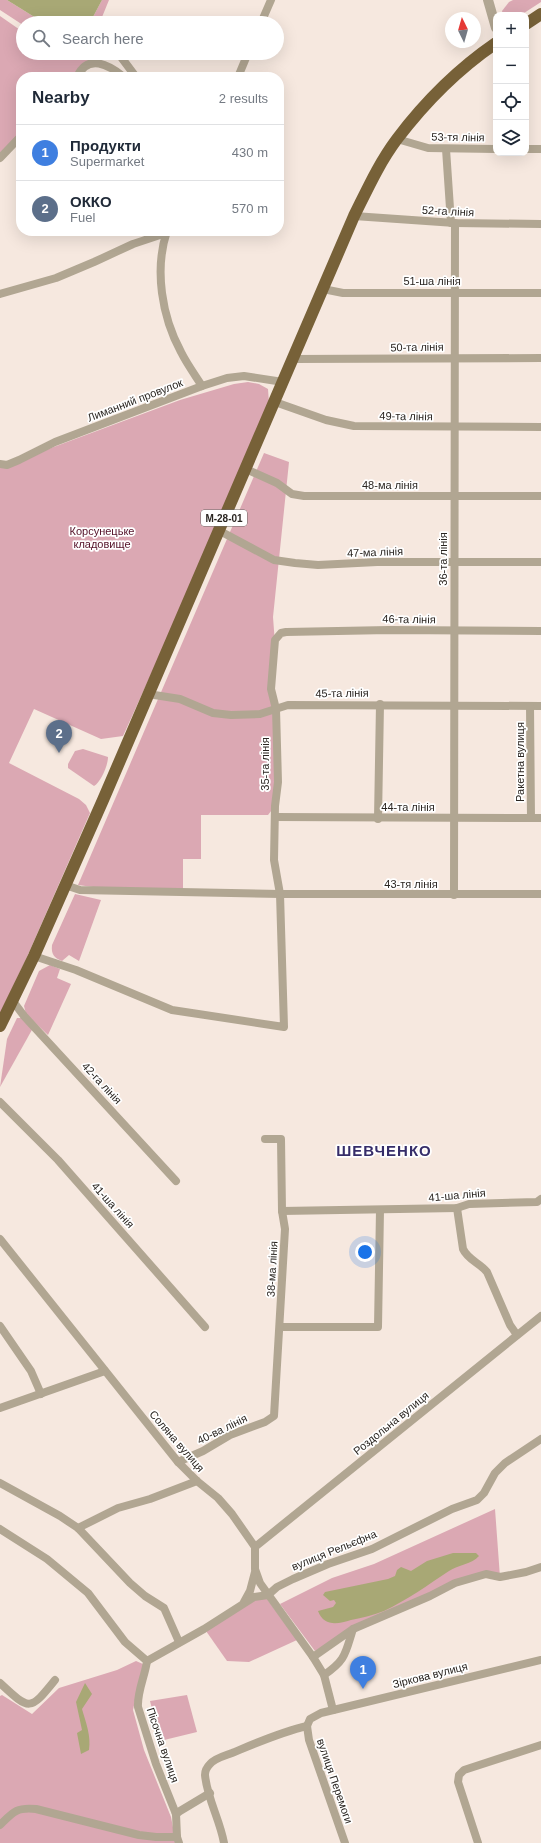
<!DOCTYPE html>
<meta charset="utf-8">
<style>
:root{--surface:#fff;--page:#f2f2f3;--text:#1f2937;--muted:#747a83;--line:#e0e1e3;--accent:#2563eb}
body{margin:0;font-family:Helvetica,sans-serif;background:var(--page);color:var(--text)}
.controls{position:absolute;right:12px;top:12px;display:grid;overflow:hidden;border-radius:8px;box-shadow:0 4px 16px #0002}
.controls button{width:36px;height:36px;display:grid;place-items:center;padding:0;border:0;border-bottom:1px solid var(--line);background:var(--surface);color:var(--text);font:20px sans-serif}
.compass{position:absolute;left:445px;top:12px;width:36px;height:36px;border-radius:50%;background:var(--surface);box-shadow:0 4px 16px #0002;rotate:355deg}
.you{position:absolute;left:365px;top:1252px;width:14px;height:14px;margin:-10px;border:3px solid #fff;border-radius:50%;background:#1a73e8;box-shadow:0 0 0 6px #1a73e833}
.badge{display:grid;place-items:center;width:26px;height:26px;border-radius:50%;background:var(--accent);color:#fff;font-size:13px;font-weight:700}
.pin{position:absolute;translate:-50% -33px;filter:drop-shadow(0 1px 2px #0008)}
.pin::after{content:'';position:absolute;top:21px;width:14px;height:12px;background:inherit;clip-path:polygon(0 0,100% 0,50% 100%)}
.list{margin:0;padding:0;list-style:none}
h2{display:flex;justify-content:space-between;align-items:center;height:52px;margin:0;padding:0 16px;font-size:17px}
h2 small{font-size:13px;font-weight:400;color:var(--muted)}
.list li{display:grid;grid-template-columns:26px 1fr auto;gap:12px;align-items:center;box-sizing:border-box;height:56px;padding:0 16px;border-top:1px solid var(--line)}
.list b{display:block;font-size:15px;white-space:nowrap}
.list p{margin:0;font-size:13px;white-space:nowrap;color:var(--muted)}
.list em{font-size:13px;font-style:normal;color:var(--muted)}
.icon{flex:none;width:22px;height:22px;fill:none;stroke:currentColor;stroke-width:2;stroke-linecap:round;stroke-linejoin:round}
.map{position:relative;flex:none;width:541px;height:1843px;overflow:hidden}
.search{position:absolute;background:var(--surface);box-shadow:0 4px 16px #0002;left:16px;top:16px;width:268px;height:44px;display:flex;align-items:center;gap:10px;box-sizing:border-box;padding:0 14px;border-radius:22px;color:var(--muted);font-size:15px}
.panel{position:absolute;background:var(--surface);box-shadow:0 4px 16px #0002;left:16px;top:72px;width:268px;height:164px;border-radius:16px}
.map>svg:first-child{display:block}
.green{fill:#dba8b3}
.water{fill:#a8a875}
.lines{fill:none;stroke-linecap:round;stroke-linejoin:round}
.minor{stroke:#b1a692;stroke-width:8}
.tertiary{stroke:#b1a692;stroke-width:10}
.trunk{stroke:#776138;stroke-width:12}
.labels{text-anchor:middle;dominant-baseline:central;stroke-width:3.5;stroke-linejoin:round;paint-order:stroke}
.shield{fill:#fff;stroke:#6a6664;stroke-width:1}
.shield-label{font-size:10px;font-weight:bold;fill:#2a2521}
.street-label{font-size:11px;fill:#2a2521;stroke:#fff}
.park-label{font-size:11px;fill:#541128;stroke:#fff}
.district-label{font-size:15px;font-weight:bold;letter-spacing:1px;fill:#362d69;stroke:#fff}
</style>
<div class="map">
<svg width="541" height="1843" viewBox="0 0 541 1843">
<rect width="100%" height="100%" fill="#f6e8df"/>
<!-- green -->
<g class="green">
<path d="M0 0H7L44 23H23V25L0 10Z"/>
<path d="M102 0H109L100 22 46 23 93 17Z"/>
<path d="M513 0H541V2L521 15H503L502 11 509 2Z"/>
<path d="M0 16 23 32V53H87L95 60 74 77H21V133L0 155Z"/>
<path d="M248 382 259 384 268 389 269 403 192 584 123 736 101 739 34 709 9 763 79 799 86 805 90 813 27 957 0 1014V467L180 400 234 384Z"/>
<path d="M264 453 289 462 273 617 275 644V806L268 815H201V859H183V889L93 887 78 885Z"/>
<path d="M83 749 108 757C108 765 101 782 94 786L68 768V764L75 751Z"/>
<path d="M75 894 101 900 79 961 69 955 62 961C54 958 51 954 52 945Z"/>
<path d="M50 965 60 969 57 978 71 984 48 1035 26 1014 24 1006 39 971Z"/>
<path d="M17 1018H23L33 1028 0 1087 7 1039Z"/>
<path d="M495 1509 500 1577 486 1574 353 1629 315 1651 280 1604 332 1578 374 1564Z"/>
<path d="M255 1599H267L297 1640 249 1662 227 1661 206 1631Z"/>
<path d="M136 1661 143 1664 133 1710 144 1750 171 1817 176 1843H0V1696L2 1695 32 1714 59 1688 117 1670Z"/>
<path d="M187 1695 197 1732 160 1741 150 1701Z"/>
</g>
<!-- water -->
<g class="water">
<path d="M7 0H102L93 17 44 23Z"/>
<path d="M453 1553H476L479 1556C472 1564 458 1565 449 1571 428 1585 407 1600 384 1611 374 1615 362 1618 351 1620 338 1624 324 1627 318 1611L333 1607 336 1603 334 1600 330 1601 323 1595 325 1592 388 1579 395 1576 397 1570 401 1567 411 1571 427 1561Z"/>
<path d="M85 1683 92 1694 82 1709C86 1723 91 1735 89 1750L81 1754 77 1733 82 1730 76 1702Z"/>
</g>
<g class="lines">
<!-- minor -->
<g class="minor">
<path d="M261 23 271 0"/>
<path d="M118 53 136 77"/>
<path d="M77 77C88 53 109 65 124 77"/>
<path d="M238 77 248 53"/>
<path d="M397 139 428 148 496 149"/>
<path d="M446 149 451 223"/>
<path d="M526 149H541"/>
<path d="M0 158 21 136"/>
<path d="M354 216 455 223 541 224"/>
<path d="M167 231C154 270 162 317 181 352 187 364 195 375 202 386"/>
<path d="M323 289 343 293H541"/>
<path d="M0 294 56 278 94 262 133 244 166 233"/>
<path d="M293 359 541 358"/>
<path d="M275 402 326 420 354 426 541 427"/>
<path d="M0 464 7 465 19 460 55 442 202 386 227 378 244 376 283 382"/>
<path d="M246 469 277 483 292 494 304 496H541"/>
<path d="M218 530 274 560 295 563 318 565 377 562H541"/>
<path d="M148 694 180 699 213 713 231 715 260 714 288 705 541 706"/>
<path d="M530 706 531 818"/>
<path d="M275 817 541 818"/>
<path d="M378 819 380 704"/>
<path d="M65 885 80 890 280 894H541"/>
<path d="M454 895 455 223"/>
<path d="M34 956 76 970 172 1010 284 1027 280 894 274 860 275 806 278 782 276 709 271 689 275 640 281 633 286 632 389 630 541 631"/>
<path d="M12 1000 24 1016 176 1181"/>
<path d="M0 1102 58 1160 205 1327"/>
<path d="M457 1208 463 1249C468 1260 480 1263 487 1272L510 1325 517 1335"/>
<path d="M282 1211 457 1208 469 1204 537 1202 541 1199"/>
<path d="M0 1239 178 1462 197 1481 218 1498 232 1514 255 1547V1569L260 1583 313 1657 324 1675 333 1710"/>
<path d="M0 1326 31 1371 41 1394"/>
<path d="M280 1327H378L380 1210"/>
<path d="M0 1408 105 1371"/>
<path d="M178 1462 203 1451 230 1435 265 1422 274 1416 285 1229 282 1211 281 1139H265"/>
<path d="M0 1483 60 1516 78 1528 130 1583 145 1596 164 1608 179 1642"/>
<path d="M78 1528 118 1508 150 1499 197 1481"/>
<path d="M0 1529 47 1559 88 1593 125 1642 147 1661C145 1676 137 1692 138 1707L156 1764 176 1814 177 1837 179 1843"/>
<path d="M255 1547 541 1316"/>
<path d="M244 1602 250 1591 255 1572"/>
<path d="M313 1657 353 1629 430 1596 455 1583 486 1574 500 1577 526 1572 541 1567"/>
<path d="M147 1661 204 1629 254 1597 268 1595 277 1587 293 1579 328 1564 372 1549 452 1509 477 1500 484 1493 495 1473 505 1463 541 1439"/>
<path d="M324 1675C346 1660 345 1654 353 1629"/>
<path d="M0 1683C30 1711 30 1711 55 1680"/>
<path d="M307 1726 310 1719 321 1713 541 1660"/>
<path d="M307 1726 309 1740 345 1843"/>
<path d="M176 1814 180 1811 210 1793"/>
<path d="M0 1825C13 1812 16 1807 36 1809L139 1835 156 1837H177"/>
<path d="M224 1843C220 1820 207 1798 205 1775 205 1771 207 1767 210 1764 215 1758 224 1756 232 1753 256 1743 281 1732 307 1726"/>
<path d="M478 1843 458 1782 459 1775 464 1770 541 1745"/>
</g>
<!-- tertiary -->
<path class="tertiary" d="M488 0 496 28"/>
<!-- trunk -->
<g class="trunk">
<path d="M526 24 541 14"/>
<path d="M0 1026 34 956 103 800 354 216C367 190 379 163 397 139 425 102 458 69 496 43"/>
</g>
</g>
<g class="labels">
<!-- shield labels -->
<rect class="shield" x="201" y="510" width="46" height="16" rx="3"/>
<g class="shield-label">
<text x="224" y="518">М-28-01</text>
</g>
<!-- street labels -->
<g class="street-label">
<text transform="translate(458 137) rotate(1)">53-тя лінія</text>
<text transform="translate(448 211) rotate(3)">52-га лінія</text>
<text x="432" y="281">51-ша лінія</text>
<text transform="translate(417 347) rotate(-1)">50-та лінія</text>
<text transform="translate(135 400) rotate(-21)">Лиманний провулок</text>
<text transform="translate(406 416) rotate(1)">49-та лінія</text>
<text x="390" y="485">48-ма лінія</text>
<text transform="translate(375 552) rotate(-2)">47-ма лінія</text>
<text transform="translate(443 559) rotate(-90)">36-та лінія</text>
<text transform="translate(409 619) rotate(1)">46-та лінія</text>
<text transform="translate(342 693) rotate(-1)">45-та лінія</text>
<text transform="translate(520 762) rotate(-90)">Ракетна вулиця</text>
<text transform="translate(265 764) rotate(-90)">35-та лінія</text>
<text x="408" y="807">44-та лінія</text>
<text x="411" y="884">43-тя лінія</text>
<text transform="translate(102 1083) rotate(47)">42-га лінія</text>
<text transform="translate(457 1195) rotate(-5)">41-ша лінія</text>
<text transform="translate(113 1205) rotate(48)">41-ша лінія</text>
<text transform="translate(272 1269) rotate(-87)">38-ма лінія</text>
<text transform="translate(391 1423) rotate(-39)">Роздольна вулиця</text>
<text transform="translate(222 1429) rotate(-26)">40-ва лінія</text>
<text transform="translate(177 1441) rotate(49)">Соляна вулиця</text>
<text transform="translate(334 1550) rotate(-22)">вулиця Рельєфна</text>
<text transform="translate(430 1675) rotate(-14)">Зіркова вулиця</text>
<text transform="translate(163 1745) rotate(71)">Пісочна вулиця</text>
<text transform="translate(335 1781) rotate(71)">вулиця Перемоги</text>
</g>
<!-- park labels -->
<g class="park-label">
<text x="102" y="531">Корсунецьке<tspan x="102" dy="13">кладовище</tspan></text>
</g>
<!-- district labels -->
<g class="district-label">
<text x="384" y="1150">ШЕВЧЕНКО</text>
</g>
</g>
</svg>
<div class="controls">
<button>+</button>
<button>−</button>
<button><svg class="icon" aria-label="locate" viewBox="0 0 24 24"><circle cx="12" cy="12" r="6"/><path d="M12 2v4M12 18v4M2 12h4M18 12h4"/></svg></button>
<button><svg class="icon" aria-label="layers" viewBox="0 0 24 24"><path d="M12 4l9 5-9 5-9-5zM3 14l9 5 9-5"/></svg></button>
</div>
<svg class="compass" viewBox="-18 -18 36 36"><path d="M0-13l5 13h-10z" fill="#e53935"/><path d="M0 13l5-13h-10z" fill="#747a83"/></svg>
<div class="you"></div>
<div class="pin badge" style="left:363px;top:1689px;background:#3f7fe0">1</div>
<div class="pin badge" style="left:59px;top:753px;background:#5c6f8a">2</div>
<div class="search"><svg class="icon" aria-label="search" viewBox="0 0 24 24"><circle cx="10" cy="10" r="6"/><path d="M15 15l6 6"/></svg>Search here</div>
<section class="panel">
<h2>Nearby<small>2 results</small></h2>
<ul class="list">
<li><span class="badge" style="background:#3f7fe0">1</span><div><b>Продукти</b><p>Supermarket</p></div><em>430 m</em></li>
<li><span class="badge" style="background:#5c6f8a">2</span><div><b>ОККО</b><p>Fuel</p></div><em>570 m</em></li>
</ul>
</section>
</div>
